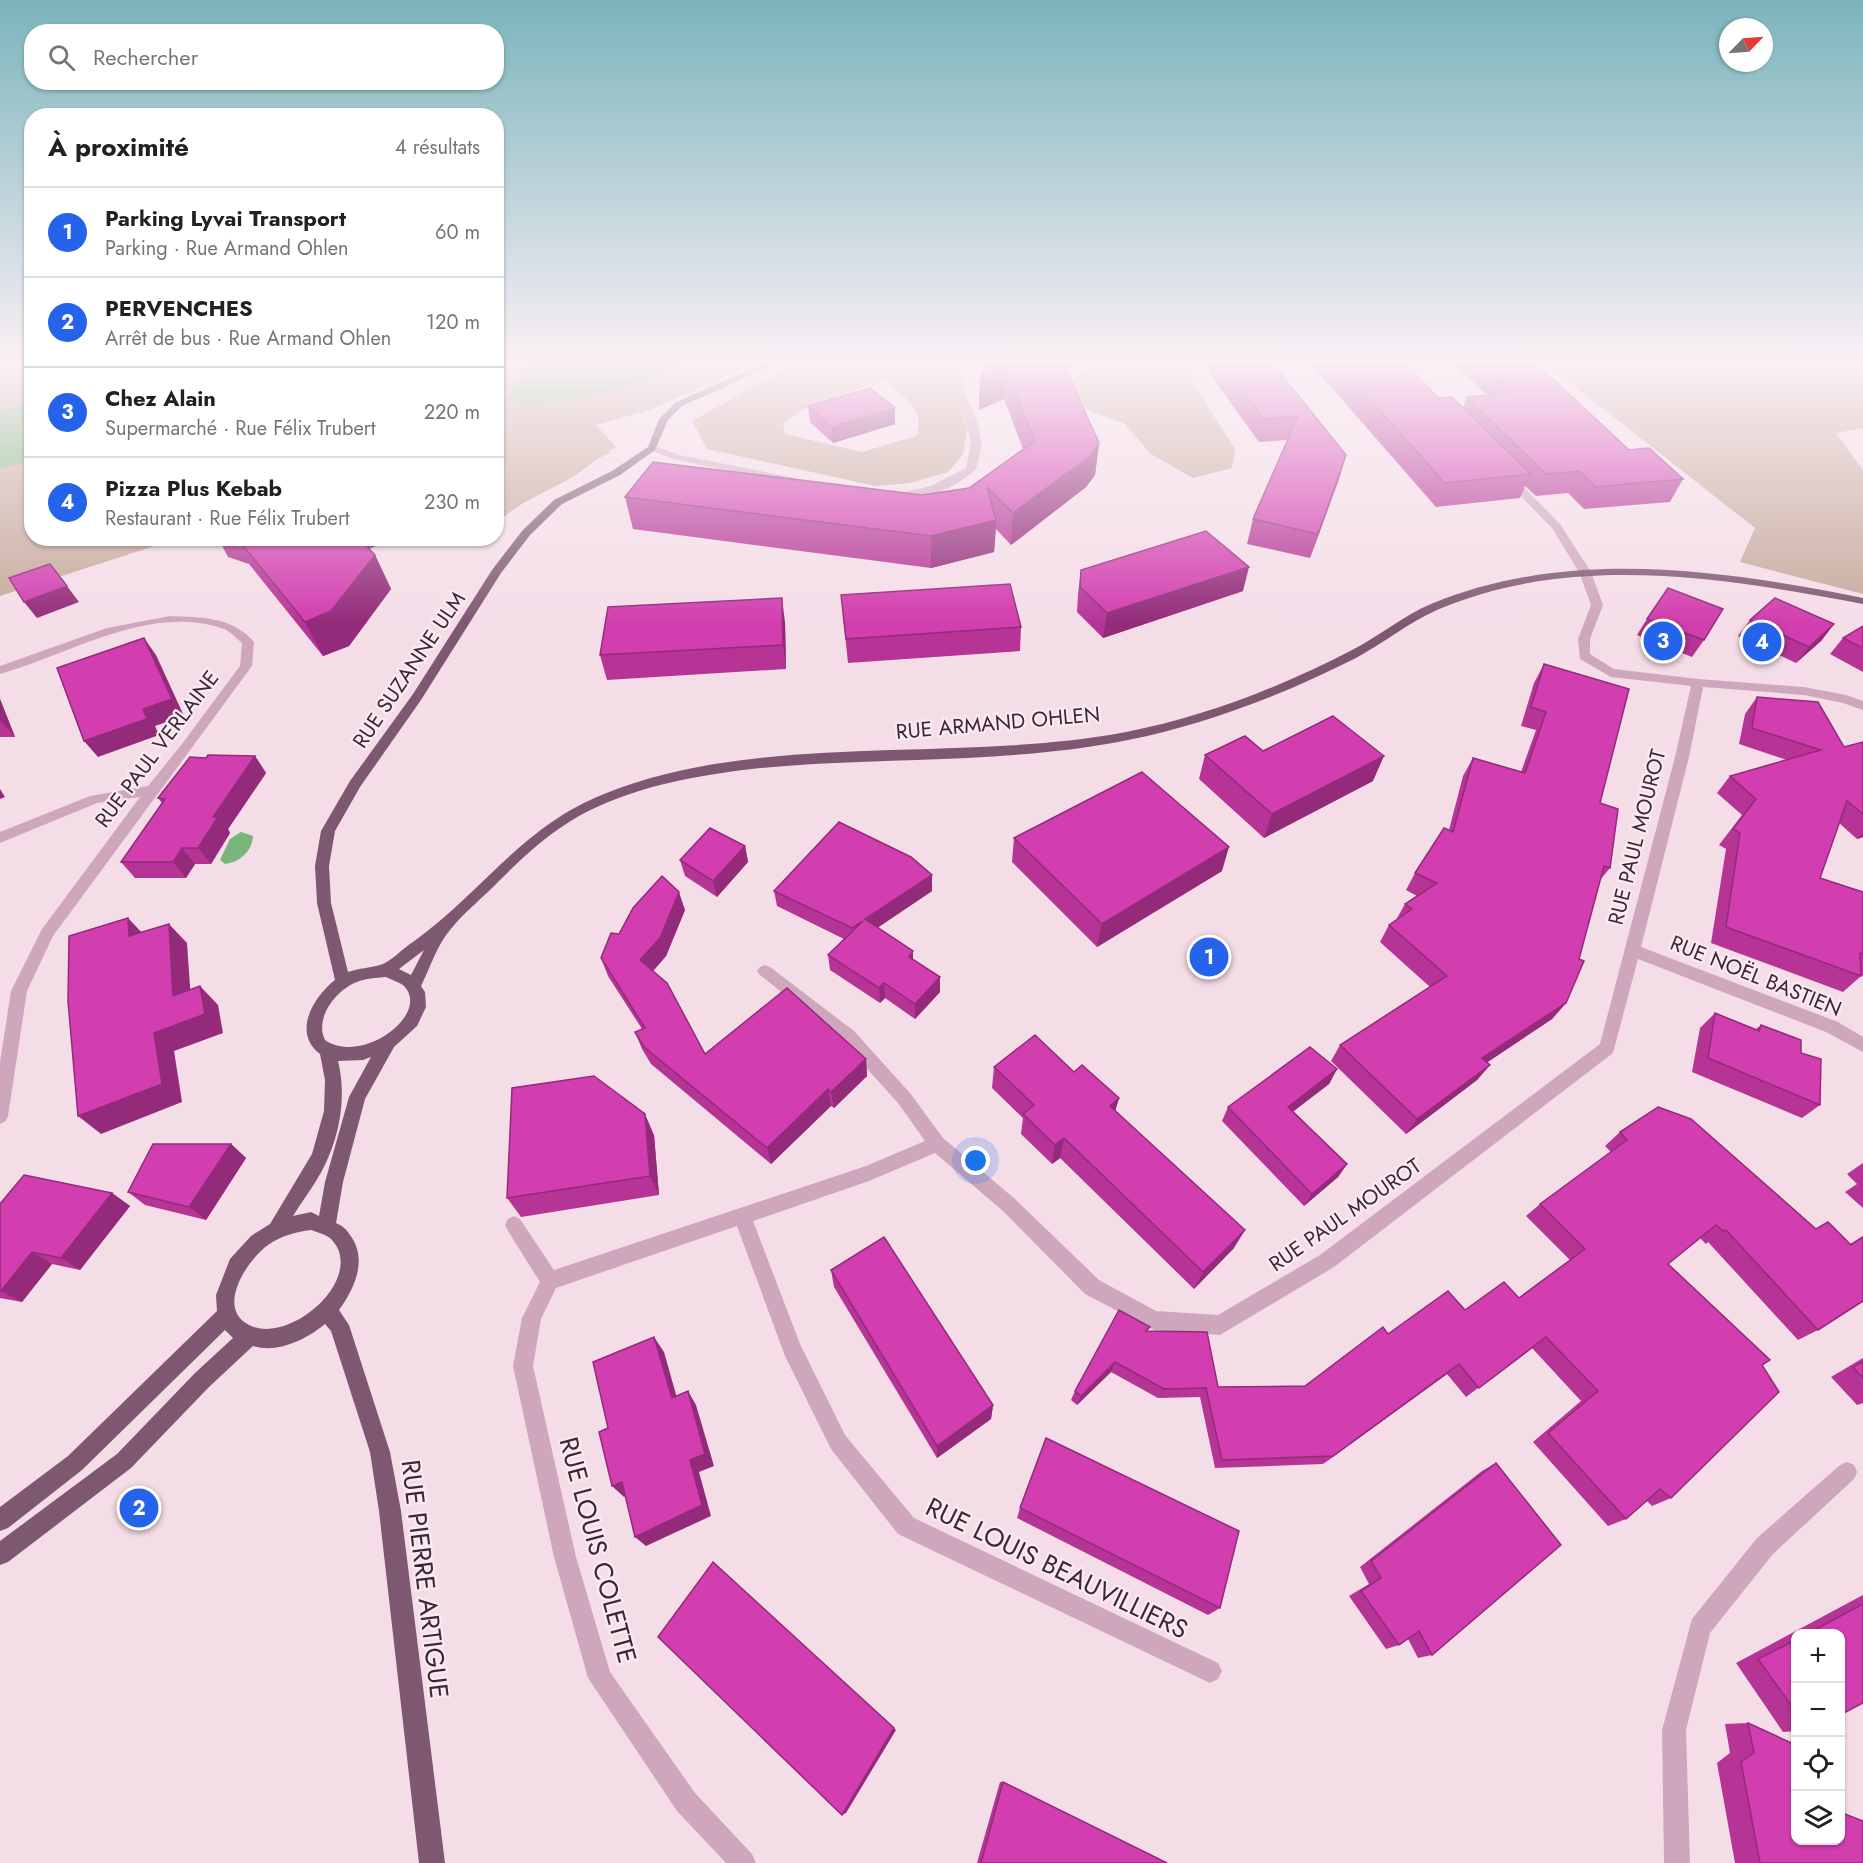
<!DOCTYPE html>
<html lang="fr">
<meta charset="utf-8">
<style>
:root{--surface:#fff;--page:#f2f2f2;--text:#202124;--muted:#757577;--line:#e0e0e0;--accent:#2563eb}
body{margin:0;font-family:Jost,sans-serif;background:var(--page);color:var(--text)}
.controls{position:absolute;right:18px;bottom:18px;display:grid;overflow:hidden;border-radius:12px;box-shadow:0 2px 4px #0004}
.controls button{width:54px;height:54px;display:grid;place-items:center;padding:0;border:0;border-bottom:2px solid var(--line);background:var(--surface);color:var(--text);font:30px sans-serif}
.compass{position:absolute;left:1719px;top:18px;width:54px;height:54px;border-radius:50%;background:var(--surface);box-shadow:0 2px 4px #0004;rotate:65deg}
.you{position:absolute;left:976px;top:1161px;width:21px;height:21px;margin:-15px;border:4px solid #fff;border-radius:50%;background:#1a73e8;box-shadow:0 0 0 9px #1a73e833}
.badge{display:grid;place-items:center;width:39px;height:39px;border-radius:50%;background:var(--accent);color:#fff;font-size:20px;font-weight:700}
.pin{position:absolute;translate:-50% -50%;border:3px solid #fff;box-shadow:0 2px 6px #0006}
.list{margin:0;padding:0;list-style:none}
h2{display:flex;justify-content:space-between;align-items:center;height:78px;margin:0;padding:0 24px;font-size:26px}
h2 small{font-size:20px;font-weight:400;color:var(--muted)}
.list li{display:grid;grid-template-columns:39px 1fr auto;gap:18px;align-items:center;box-sizing:border-box;height:90px;padding:0 24px;border-top:2px solid var(--line)}
.list b{display:block;font-size:22px;white-space:nowrap}
.list p{margin:0;font-size:20px;white-space:nowrap;color:var(--muted)}
.list em{font-size:20px;font-style:normal;color:var(--muted)}
.icon{flex:none;width:33px;height:33px;fill:none;stroke:currentColor;stroke-width:2;stroke-linecap:round;stroke-linejoin:round}
.map{position:relative;flex:none;width:1863px;height:1863px;overflow:hidden}
.search{position:absolute;background:var(--surface);box-shadow:0 2px 4px #0004;left:24px;top:24px;width:480px;height:66px;display:flex;align-items:center;gap:15px;box-sizing:border-box;padding:0 21px;border-radius:24px;color:var(--muted);font-size:22px}
.panel{position:absolute;background:var(--surface);box-shadow:0 2px 4px #0004;left:24px;top:108px;width:480px;height:438px;border-radius:24px}
.map>svg:first-child{display:block}
.green{fill:#c6a99b;fill-rule:evenodd}
.water{fill:#78b57b}
.lines{fill:none;stroke-linecap:round;stroke-linejoin:round}
.minor{fill:#cfa7bd;fill-rule:evenodd}
.major{fill:#7e5871;fill-rule:evenodd}
.wall{fill:#b53496}
.shaded-wall{fill:#932b7a}
.building{fill:#d23daf;stroke:#932b7a;stroke-width:1.5}
.labels{text-anchor:middle;dominant-baseline:central;stroke-width:4.5;stroke-linejoin:round;paint-order:stroke}
.street-label{font-size:21px;fill:#3a2835;stroke:#fceaf2}
.near-street-label{font-size:26px;fill:#3a2835;stroke:#fceaf2}
</style>
<div class="map">
<svg width="1863" height="1863" viewBox="0 0 1863 1863">
<rect width="100%" height="100%" fill="#f5dde8"/>
<!-- green -->
<g class="green">
<path d="M0 363H31L32 538 176 539 0 596Z"/>
<path d="M496 363H757L649 410 596 425 616 447 609 451 610 453C597 457 586 469 574 476 548 492 519 501 497 523Z"/>
<path d="M801 363H956L955 385 967 431 963 454 948 472 910 483 875 486 707 449 692 421 769 378ZM883 379C901 394 927 409 916 436L862 452 785 434 783 424 800 411Z"/>
<path d="M1107 363H1196L1190 379 1235 449 1232 468 1193 478 1151 454 1125 424 1080 407 1071 380 1090 369Z"/>
<path d="M1545 363H1863V428L1836 433 1863 470V594L1740 562 1755 528Z"/>
</g>
<!-- water -->
<g class="water">
<path d="M532 363H690C635 387 563 412 503 402Z"/>
<path d="M31 402V460L0 469V412Z"/>
<path d="M241 832 253 836C252 851 240 862 225 864L220 860 230 839Z"/>
</g>
<g class="lines">
<!-- minor -->
<g class="minor">
<path d="M953 363H961C959 391 979 414 981 441 982 450 978 460 976 469 958 487 917 504 891 499V495L931 486 966 468 971 441 953 381Z"/>
<path d="M652 445 679 455 795 478 800 481 795 484 676 460 649 450V446Z"/>
<path d="M1505 476H1513L1560 524 1591 572 1603 605 1590 639V654L1614 669 1698 679 1804 687 1846 695 1863 701V710L1843 703 1804 695 1703 687 1689 757 1641 947 1838 1022 1863 1037V1052L1826 1032 1638 959 1613 1053 1334 1267 1220 1335 1154 1330 1085 1294 1003 1211 935 1153 869 1181 753 1221 800 1344 845 1435 914 1518 1218 1663 1222 1671 1218 1679 1210 1683 898 1534 831 1449 785 1356 737 1226 556 1288 541 1319 533 1366 576 1557 610 1672 695 1793 752 1854 756 1863H726L677 1811 588 1678 554 1557 513 1366 522 1318 540 1282 508 1231 505 1225 508 1219 514 1216 520 1219 554 1270 866 1166 925 1141 898 1103 842 1041 760 975 757 971 760 967 765 965 770 967 854 1031 910 1093 943 1138 1015 1199 1099 1280 1156 1311 1218 1315 1320 1255 1600 1044 1675 757 1691 686 1611 677 1580 659 1578 639 1591 605 1579 572 1552 528 1505 480Z"/>
<path d="M170 616C201 617 233 617 254 642L252 666 53 936 27 991 8 1116 6 1121 0 1124V1062L11 991 42 929 140 797 97 803 0 843V832L90 796 148 786 182 744 240 666 242 643C236 638 231 632 224 629 150 603 69 655 0 674V666L107 628Z"/>
<path d="M1847 1462 1854 1465 1857 1472 1854 1479 1773 1554 1710 1633 1686 1730 1690 1863H1664L1662 1730 1692 1619 1757 1538 1840 1465Z"/>
</g>
<!-- major -->
<path class="major" d="M766 363H778L682 406 668 420 655 450 620 475 562 504 530 535 501 573 421 700 360 787 335 831 329 866 331 903 348 972C359 968 370 968 380 965 391 962 403 948 413 942 482 893 521 827 604 794 762 730 958 764 1126 732 1205 717 1283 686 1354 649 1381 635 1404 615 1431 604 1569 547 1722 570 1863 598V604C1725 578 1572 552 1437 610 1409 622 1384 643 1356 658 1285 694 1207 724 1128 740 1005 765 877 756 752 769 693 776 632 787 579 816 549 833 524 856 500 880 484 897 464 912 450 930 437 945 430 968 421 986L425 992 426 1007 417 1026 394 1047 365 1099 343 1182 336 1223C343 1226 346 1229 350 1235 368 1259 355 1288 339 1310L349 1325 390 1452 401 1511 445 1863H419L379 1511 370 1452 331 1331 325 1324C307 1339 277 1354 253 1346L209 1387 131 1468 8 1562 0 1565V1541L117 1454 195 1373 233 1338 225 1330 82 1470 8 1528 0 1531V1507L68 1456 217 1311 216 1295 230 1259 251 1236 270 1224 312 1154 324 1111 325 1080 320 1054C292 1033 313 997 335 980L317 903 315 866 321 831 350 781 413 694 492 570 522 531 554 500 612 471 648 447 659 419 676 402ZM424 950 411 975 399 969ZM386 977C391 980 399 982 403 985 433 1013 362 1066 325 1040 314 1018 337 989 357 982 366 978 376 978 386 977ZM371 1057 349 1097 325 1182 319 1216 311 1212 293 1216C300 1204 309 1193 316 1181 338 1146 348 1101 338 1061L363 1060ZM311 1230C317 1232 327 1235 331 1239 368 1277 290 1346 249 1325 215 1308 248 1259 268 1245 281 1236 295 1232 311 1230Z"/>
</g>
<!-- wall -->
<g class="wall">
<path d="M988 363H1080L1066 370 1099 443 1095 475 1086 487 1011 545 996 529 994 552 931 568 633 529 625 497 922 495 969 488 1023 449 1004 399 979 410 980 380Z"/>
<path d="M1211 363H1272L1346 455 1339 479 1310 558 1247 544 1253 519 1288 440 1259 442 1209 373Z"/>
<path d="M1310 363H1406L1438 398 1463 407 1467 397 1487 395 1453 363H1534L1629 450 1683 479 1670 502 1584 509 1568 493 1536 496 1525 486 1520 498 1436 507Z"/>
<path d="M808 406 895 424 833 443 810 422Z"/>
<path d="M218 538H396L369 549 375 555 391 589 349 646 323 656 249 564 228 557Z"/>
<path d="M1081 570 1243 591 1103 638 1077 612 1078 594Z"/>
<path d="M841 595 1021 627 1020 651 848 663Z"/>
<path d="M1647 619 1704 640 1692 657 1637 635Z"/>
<path d="M1750 620 1834 624 1821 641 1796 663 1738 636Z"/>
<path d="M785 622 786 669 607 680 600 655Z"/>
<path d="M1863 626V672L1830 654 1843 638Z"/>
<path d="M1544 664 1600 803 1610 868 1600 880 1566 1003 1552 1019 1487 1062 1490 1065 1477 1080 1406 1134 1331 1061 1340 1045 1430 987 1380 942 1389 925 1396 920 1405 904 1417 896 1406 890 1415 873 1449 830 1463 776 1473 758 1521 772 1536 730 1521 726 1534 683Z"/>
<path d="M1757 697 1844 747 1863 742V837L1857 839 1839 823 1820 878 1863 892V976L1861 975V976L1843 992 1711 943 1726 849 1719 845 1742 815 1717 793 1730 776 1787 760 1739 744 1745 714Z"/>
<path d="M0 699 15 737H0Z"/>
<path d="M1263 751 1373 781 1264 838 1199 779 1205 755Z"/>
<path d="M255 756 266 773 228 829 230 833 211 864H195L186 878H135L121 862 162 803 158 798 206 758Z"/>
<path d="M1014 838 1222 871 1097 947 1012 862Z"/>
<path d="M745 846 748 862 717 897 685 876 680 860Z"/>
<path d="M774 891H932L878 927 913 960 940 992 915 1019 885 998 880 1003 830 970 828 955 844 939 777 906Z"/>
<path d="M685 910 666 956 653 971 705 1054 866 1059 867 1076 834 1108 831 1106 771 1164 651 1064 642 1049 635 1032 642 1029 608 976 601 958 619 934Z"/>
<path d="M1715 1013 1756 1029 1761 1025 1801 1053 1820 1105 1802 1118 1692 1072 1700 1028Z"/>
<path d="M994 1067 1074 1072 1119 1098 1115 1111 1234 1248 1194 1289 1060 1158 1052 1164 1021 1134 1023 1118 992 1088Z"/>
<path d="M1337 1069 1329 1084 1293 1111 1347 1164 1338 1177 1304 1206 1222 1121 1228 1107Z"/>
<path d="M1620 1132 1816 1229 1850 1244 1863 1236V1301L1818 1330 1798 1340 1708 1242 1706 1244 1700 1238 1668 1264 1762 1365 1671 1498 1652 1506 1647 1501 1626 1519 1608 1526 1533 1442 1581 1401 1532 1348 1466 1397 1447 1374 1323 1464 1215 1468 1200 1397 1158 1398 1111 1372 1077 1405 1071 1400 1075 1391 1148 1331 1218 1387 1305 1386 1388 1334 1465 1310 1519 1298 1570 1260 1526 1216 1540 1204 1611 1152 1605 1146Z"/>
<path d="M654 1135 659 1195 521 1217 507 1198Z"/>
<path d="M231 1144 246 1158 206 1220 145 1205 128 1192Z"/>
<path d="M1863 1163V1208L1845 1192 1857 1184 1847 1174Z"/>
<path d="M112 1193 130 1206 80 1270 52 1264 22 1302 0 1298V1204Z"/>
<path d="M831 1270 993 1405 991 1419 937 1458 834 1287Z"/>
<path d="M1863 1358V1403L1857 1405 1831 1377Z"/>
<path d="M1496 1463 1432 1655 1418 1658 1408 1639 1399 1645 1386 1649 1349 1596 1369 1584 1360 1567 1482 1471Z"/>
<path d="M1020 1508 1220 1608 1208 1615 1017 1518Z"/>
<path d="M1863 1595V1703L1840 1634H1796V1731L1783 1732 1736 1663Z"/>
<path d="M1748 1723 1796 1840 1863 1863H1735L1717 1763 1730 1753 1725 1724Z"/>
<path d="M1000 1782H1003L1167 1863H977Z"/>
</g>
<!-- shaded-wall -->
<g class="shaded-wall">
<path d="M1025 363H1080L1023 390Z"/>
<path d="M1005 368 1004 399 979 410 980 380Z"/>
<path d="M895 408V424L833 443 832 427Z"/>
<path d="M1099 443 1095 475 1086 487 1011 545 1013 513Z"/>
<path d="M1346 455 1339 479 1310 558 1318 534Z"/>
<path d="M996 520 994 552 931 568V536Z"/>
<path d="M350 538H396L357 553Z"/>
<path d="M375 555 391 589 349 646 323 656 305 622Z"/>
<path d="M1249 567 1243 591 1103 638 1107 613Z"/>
<path d="M67 586 79 602 37 618 24 602Z"/>
<path d="M782 598 785 622 786 669 783 645Z"/>
<path d="M1834 624 1821 641 1796 663 1809 647Z"/>
<path d="M144 638 156 655 184 716 155 726 159 735 98 757 84 741 143 709Z"/>
<path d="M0 699 15 737 0 720Z"/>
<path d="M255 756 266 773 228 829 230 833 211 864 198 848 213 817Z"/>
<path d="M1384 756 1373 781 1264 838 1272 814Z"/>
<path d="M0 789 5 797 0 799Z"/>
<path d="M1863 833V837L1857 839Z"/>
<path d="M745 846 748 862 717 897 713 881Z"/>
<path d="M1229 847 1222 871 1097 947 1102 924Z"/>
<path d="M182 848 195 864 186 878 173 862Z"/>
<path d="M932 875V891L867 935 865 919Z"/>
<path d="M679 892 685 910 666 956 647 978 640 960Z"/>
<path d="M128 918 147 938 129 936Z"/>
<path d="M169 924 187 943 192 1015 173 996Z"/>
<path d="M913 951V967L909 957Z"/>
<path d="M940 977V992L915 1019V1004Z"/>
<path d="M884 983 885 998 880 1003 879 988Z"/>
<path d="M200 986 218 1005 223 1033 174 1051 182 1102 101 1134 78 1116 154 1033Z"/>
<path d="M1566 1003 1552 1019 1470 1074 1482 1058Z"/>
<path d="M866 1059 867 1076 834 1108 831 1092Z"/>
<path d="M1490 1065 1477 1080 1406 1134 1417 1119Z"/>
<path d="M1337 1069 1329 1084 1281 1121 1288 1107Z"/>
<path d="M828 1089 831 1106 771 1164 767 1148Z"/>
<path d="M1119 1098 1113 1119 1110 1106Z"/>
<path d="M645 1114 654 1135 659 1195 650 1176Z"/>
<path d="M1064 1138 1060 1158 1052 1164 1055 1145Z"/>
<path d="M231 1144 246 1158 206 1220 189 1207Z"/>
<path d="M1347 1164 1338 1177 1304 1206 1312 1194Z"/>
<path d="M112 1193 130 1206 80 1270 61 1258Z"/>
<path d="M1245 1230 1234 1248 1194 1289 1203 1272Z"/>
<path d="M32 1252 52 1264 22 1302 1 1291Z"/>
<path d="M654 1337 664 1352 681 1412 672 1398Z"/>
<path d="M1115 1362 1111 1372 1077 1405 1081 1396Z"/>
<path d="M1459 1364 1447 1374 1323 1464 1333 1456Z"/>
<path d="M688 1391 696 1405 714 1466 699 1472 711 1516 646 1546 635 1537 690 1460Z"/>
<path d="M993 1405 991 1419 937 1458V1446Z"/>
<path d="M622 1482 634 1493 624 1497 612 1486Z"/>
<path d="M894 1728 896 1730 846 1813 842 1815Z"/>
</g>
<!-- building -->
<g class="building">
<path d="M988 363H1063L1099 443 1090 456 1013 513 987 487 996 520 931 536 625 497 653 462 922 495 969 488 1035 441 1005 368 980 380Z"/>
<path d="M1223 363H1272L1346 455 1318 534 1253 519 1298 416 1264 419Z"/>
<path d="M1337 363H1406L1438 398 1452 397 1531 474 1445 483Z"/>
<path d="M1485 363H1534L1553 379 1629 450 1649 448 1683 479 1595 487 1580 471 1546 474 1467 397 1507 393 1497 383H1506Z"/>
<path d="M870 388 895 408 832 427 808 406Z"/>
<path d="M1206 531 1249 567 1107 613 1080 587 1081 570Z"/>
<path d="M237 538H359L375 555 331 611 305 622Z"/>
<path d="M50 564 67 586 24 602 9 578Z"/>
<path d="M1010 584 1021 627 846 639 841 595Z"/>
<path d="M1668 588 1723 609 1704 640 1647 619Z"/>
<path d="M782 598 783 645 600 655 608 607Z"/>
<path d="M1775 598 1834 624 1809 647 1750 620Z"/>
<path d="M1863 626V648L1843 638Z"/>
<path d="M144 638 172 699 143 709 147 719 84 741 57 668Z"/>
<path d="M1544 664 1629 689 1600 803 1618 809 1610 868 1604 866 1579 959 1584 961 1566 1003 1482 1058 1490 1065 1417 1119 1340 1045 1447 976 1389 925 1412 909 1405 904 1437 883 1415 873 1444 828 1453 832 1473 758 1525 773 1546 712 1531 707Z"/>
<path d="M1757 697 1818 702 1844 747 1863 742V814L1847 801 1820 878 1863 892V954L1860 953 1861 976 1726 927 1740 833 1733 829 1756 799 1730 776 1821 750 1752 728Z"/>
<path d="M1333 716 1384 756 1272 814 1205 755 1245 736 1263 751Z"/>
<path d="M208 755 255 756 213 817H218L198 848H182L173 862H121L165 799 158 798 190 757 206 758Z"/>
<path d="M1142 772 1229 847 1102 924 1014 838Z"/>
<path d="M839 822 911 857 932 875 865 919 913 951 909 957 940 977 915 1004 884 983 879 988 828 955 863 921 852 928 774 891Z"/>
<path d="M710 828 745 846 713 881 680 860Z"/>
<path d="M662 876 679 892 660 938 640 960 667 983 705 1054 787 988 866 1059 831 1092 828 1089 767 1148 644 1047 635 1032 645 1028 601 958 611 933 619 934 633 908Z"/>
<path d="M128 918 129 936 169 924 173 996 200 986 205 1014 154 1033 162 1084 78 1116 68 1001 69 936Z"/>
<path d="M1715 1013 1759 1031 1761 1025 1801 1040V1053L1821 1059 1820 1105 1708 1058Z"/>
<path d="M1035 1035 1074 1072 1082 1065 1119 1098 1110 1106 1245 1230 1203 1272 1064 1138 1055 1145 1023 1114 1034 1105 994 1067Z"/>
<path d="M1310 1047 1337 1069 1288 1107 1347 1164 1312 1194 1228 1107Z"/>
<path d="M594 1076 645 1114 650 1176 507 1198 512 1088Z"/>
<path d="M1658 1107 1691 1119 1816 1229 1828 1222 1851 1245 1863 1237V1301L1818 1330 1726 1230 1723 1231 1716 1225 1668 1264 1770 1360 1762 1365 1779 1392 1671 1498 1660 1489 1626 1519 1548 1433 1598 1391 1546 1337 1479 1388 1459 1364 1333 1456 1222 1460 1206 1388 1164 1389 1115 1362 1081 1396 1075 1391 1119 1310 1150 1327 1146 1331 1207 1332 1218 1387 1305 1386 1383 1327 1388 1334 1448 1291 1465 1310 1504 1282 1519 1298 1585 1249 1540 1204 1627 1140 1620 1132Z"/>
<path d="M153 1144H231L189 1207 128 1192Z"/>
<path d="M24 1175 112 1193 61 1258 32 1252 1 1291H0V1204Z"/>
<path d="M884 1237 993 1405 937 1446 831 1270Z"/>
<path d="M654 1337 672 1398 688 1391 705 1454 690 1460 702 1505 635 1537 622 1482 612 1486 599 1432 608 1428 593 1362Z"/>
<path d="M1863 1362V1378L1853 1367Z"/>
<path d="M1046 1438 1239 1531 1220 1608 1020 1508Z"/>
<path d="M1496 1463 1561 1545 1432 1655 1419 1631 1399 1645 1361 1591 1381 1578 1371 1561Z"/>
<path d="M713 1562 894 1728 842 1815 658 1637Z"/>
<path d="M1863 1604V1703L1840 1715V1634H1807Z"/>
<path d="M1796 1640V1712L1758 1659Z"/>
<path d="M1748 1723 1796 1745V1840H1840V1812L1863 1821V1863H1760L1741 1762 1754 1753Z"/>
<path d="M1003 1782 1167 1863H981Z"/>
</g>
<!-- sky -->
<linearGradient id="sky" x2="0" y2="1"><stop stop-color="#7bb4bc"/><stop offset="0.58" stop-color="#faf0f5"/><stop offset="1" stop-color="#faf0f5" stop-opacity="0"/></linearGradient>
<rect width="1863" height="624" fill="url(#sky)"/>
<g class="labels">
<!-- street labels -->
<g class="street-label">
<text transform="translate(409 670) rotate(-56)">RUE SUZANNE ULM</text>
<text transform="translate(998 723) rotate(-5)">RUE ARMAND OHLEN</text>
<text transform="translate(157 749) rotate(-53)">RUE PAUL VERLAINE</text>
<text transform="translate(1637 837) rotate(-76)">RUE PAUL MOUROT</text>
<text transform="translate(1756 976) rotate(22)">RUE NOËL BASTIEN</text>
<text transform="translate(1345 1215) rotate(-35)">RUE PAUL MOUROT</text>
</g>
<!-- near-street labels -->
<g class="near-street-label">
<text transform="translate(598 1550) rotate(75)">RUE LOUIS COLETTE</text>
<text transform="translate(1057 1568) rotate(26)">RUE LOUIS BEAUVILLIERS</text>
<text transform="translate(425 1579) rotate(83)">RUE PIERRE ARTIGUE</text>
</g>
</g>
</svg>
<div class="controls">
<button>+</button>
<button>−</button>
<button><svg class="icon" aria-label="locate" viewBox="0 0 24 24"><circle cx="12" cy="12" r="6"/><path d="M12 2v4M12 18v4M2 12h4M18 12h4"/></svg></button>
<button><svg class="icon" aria-label="layers" viewBox="0 0 24 24"><path d="M12 4l9 5-9 5-9-5zM3 14l9 5 9-5"/></svg></button>
</div>
<svg class="compass" viewBox="-18 -18 36 36"><path d="M0-13l5 13h-10z" fill="#e53935"/><path d="M0 13l5-13h-10z" fill="#757577"/></svg>
<div class="you"></div>
<div class="pin badge" style="left:1209px;top:957px">1</div>
<div class="pin badge" style="left:139px;top:1508px">2</div>
<div class="pin badge" style="left:1663px;top:641px">3</div>
<div class="pin badge" style="left:1762px;top:642px">4</div>
<div class="search"><svg class="icon" aria-label="search" viewBox="0 0 24 24"><circle cx="10" cy="10" r="6"/><path d="M15 15l6 6"/></svg>Rechercher</div>
<section class="panel">
<h2>À proximité<small>4 résultats</small></h2>
<ul class="list">
<li><span class="badge">1</span><div><b>Parking Lyvai Transport</b><p>Parking · Rue Armand Ohlen</p></div><em>60 m</em></li>
<li><span class="badge">2</span><div><b>PERVENCHES</b><p>Arrêt de bus · Rue Armand Ohlen</p></div><em>120 m</em></li>
<li><span class="badge">3</span><div><b>Chez Alain</b><p>Supermarché · Rue Félix Trubert</p></div><em>220 m</em></li>
<li><span class="badge">4</span><div><b>Pizza Plus Kebab</b><p>Restaurant · Rue Félix Trubert</p></div><em>230 m</em></li>
</ul>
</section>
</div>
